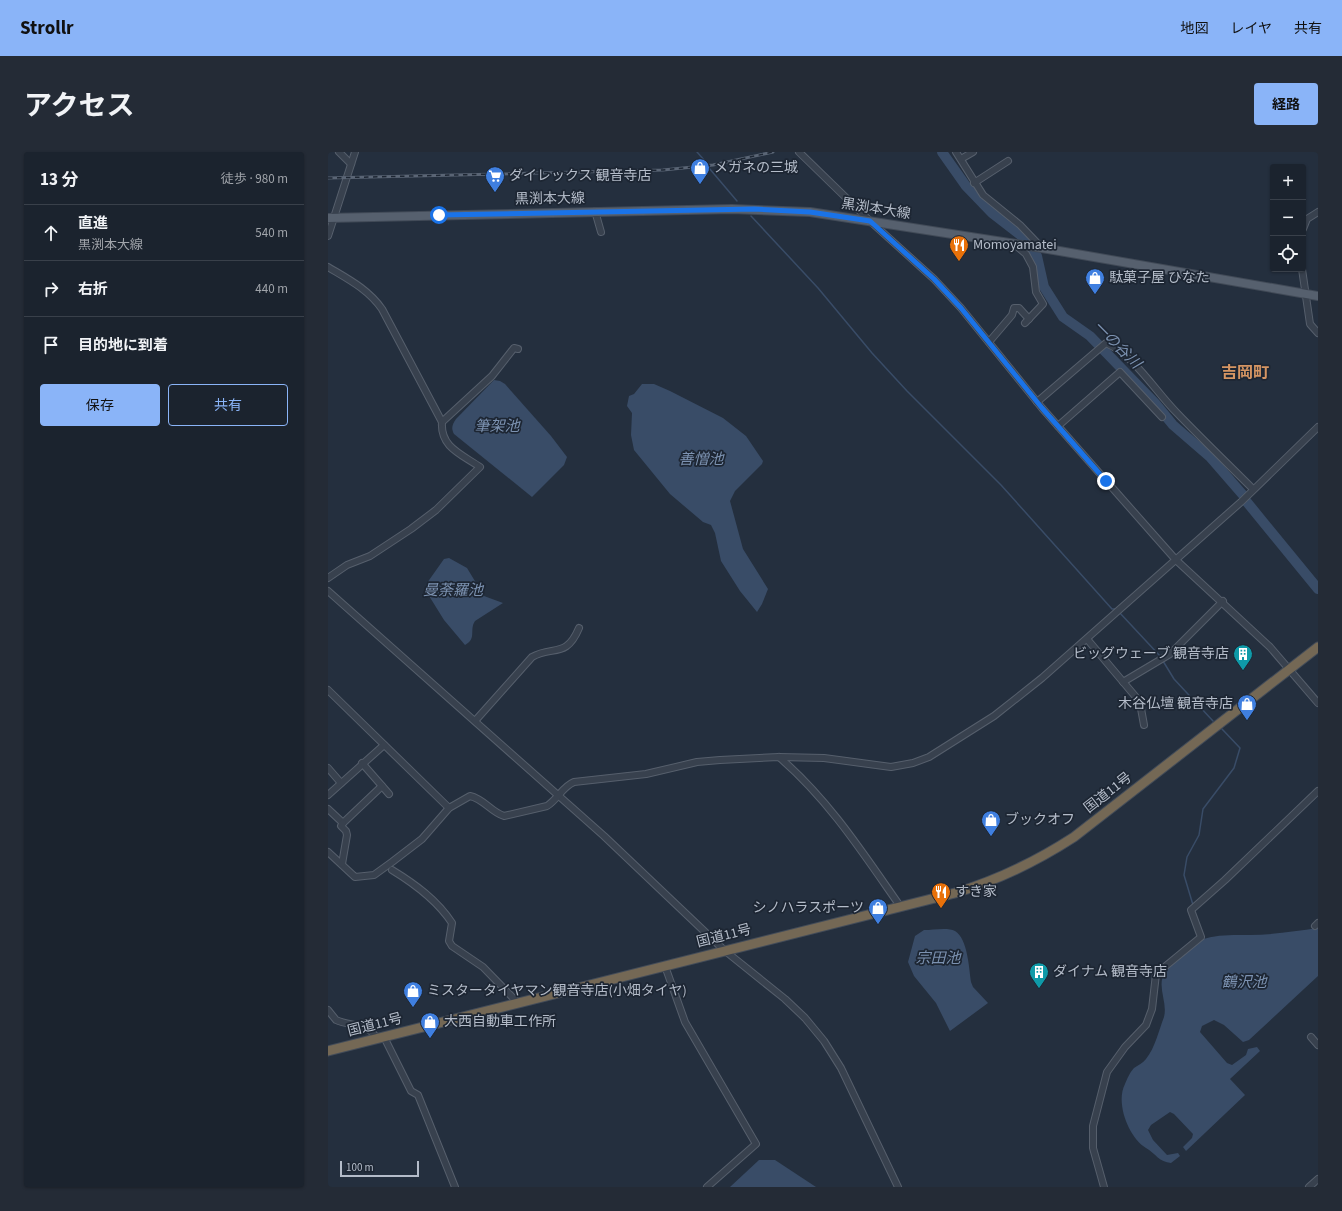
<!DOCTYPE html>
<html lang="ja">
<meta charset="utf-8">
<style>
:root{--surface:#1b232e;--page:#242b36;--text:#f1f3f6;--muted:#a0a4aa;--line:#39404a;--accent:#8ab4f8}
body{margin:0;font-family:"Source Sans 3","Noto Sans JP",sans-serif;background:var(--page);color:var(--text)}
.controls{position:absolute;right:12px;top:12px;display:grid;overflow:hidden;border-radius:4px;box-shadow:0 1px 3px #0004}
.controls button{width:36px;height:36px;display:grid;place-items:center;padding:0;border:0;border-bottom:1px solid var(--line);background:var(--surface);color:var(--text);font:20px sans-serif}
.scale{position:absolute;left:12px;bottom:10px;width:79px;box-sizing:border-box;padding-left:4px;border:2px solid #b4bcc9;border-top:0;font-size:11px;line-height:14px;white-space:nowrap;color:#b4bcc9;-webkit-text-stroke:3px #1d2633;paint-order:stroke}
.stop{position:absolute;width:12px;height:12px;margin:-9px;border:3px solid #1a73e8;border-radius:50%;background:#fff}
.stop.end{background:#1a73e8;border-color:#fff;box-shadow:0 1px 4px #0008}
.list{margin:0;padding:0;list-style:none}
h2{display:flex;justify-content:space-between;align-items:center;height:52px;margin:0;padding:0 16px;font-size:17px}
h2 small{font-size:13px;font-weight:400;color:var(--muted)}
.list li{display:grid;grid-template-columns:26px 1fr auto;gap:12px;align-items:center;box-sizing:border-box;height:56px;padding:0 16px;border-top:1px solid var(--line)}
.list b{display:block;font-size:15px;white-space:nowrap}
.list p{margin:0;font-size:13px;white-space:nowrap;color:var(--muted)}
.list em{font-size:13px;font-style:normal;color:var(--muted)}
.actions{display:flex;gap:8px;padding:12px 16px}
.actions a{flex:1;padding:9px 0;border:1px solid var(--accent);border-radius:4px;text-align:center;font-size:14px;color:var(--accent)}
.actions .main{background:var(--accent);color:#111}
.icon{flex:none;width:22px;height:22px;fill:none;stroke:currentColor;stroke-width:2;stroke-linecap:round;stroke-linejoin:round}
.map{position:relative;flex:none;width:990px;height:1035px;overflow:hidden;border-radius:4px}
header{display:flex;align-items:center;gap:24px;box-sizing:border-box;height:56px;padding:0 20px;background:var(--accent);color:#111}
header strong{font-size:19px}
nav{display:flex;gap:22px;margin-inline-start:auto;font-size:14px}
.intro{display:flex;align-items:center;justify-content:space-between;box-sizing:border-box;height:96px;padding:0 24px}
h1{margin:0;font-size:28px}
.button{padding:10px 18px;border-radius:4px;background:var(--accent);color:#111;font-size:14px;font-weight:700}
main{display:flex;gap:24px;padding:0 24px}
aside{flex:1;background:var(--surface);border-radius:4px;box-shadow:0 1px 3px #0004}
.map>svg:first-child{display:block}
.water{fill:#394c67}
.lines{fill:none;stroke-linecap:round;stroke-linejoin:round}
.stream{stroke:#394c67;stroke-width:1.5}
.river{stroke:#394c67;stroke-width:10}
.minor-casing{stroke:#565f6c;stroke-width:8}
.major-casing{stroke:#414a57;stroke-width:10}
.highway-casing{stroke:#434c59;stroke-width:11}
.minor{stroke:#38414e;stroke-width:6}
.major{stroke:#56606e;stroke-width:8}
.highway{stroke:#746855;stroke-width:9}
.rail-casing{stroke:#5a6575;stroke-width:3}
.rail{stroke:#1d2633;stroke-width:1.5;stroke-dasharray:4.5;stroke-linecap:butt}
.route{stroke:#1a73e8;stroke-width:5}
.labels{text-anchor:middle;dominant-baseline:central;stroke-width:3.5;stroke-linejoin:round;paint-order:stroke}
.poi-label{font-size:14px;fill:#b4bcc9;stroke:#1d2633;text-anchor:start}
.street-label{font-size:14px;fill:#b4bcc9;stroke:#1d2633}
.water-label{font-size:15px;font-style:italic;fill:#7c92b1;stroke:#1d2633}
.quarter-label{font-size:16px;font-weight:bold;fill:#d59563;stroke:#1d2633}
</style>
<header>
<strong>Strollr</strong>
<nav><a>地図</a><a>レイヤ</a><a>共有</a></nav>
</header>
<div class="intro"><h1>アクセス</h1><a class="button">経路</a></div>
<main>
<aside>
<h2>13 分<small>徒歩 · 980 m</small></h2>
<ul class="list">
<li><svg class="icon" aria-label="ahead" viewBox="0 0 24 24"><path d="M12 20V5M6 11l6-6 6 6"/></svg><div><b>直進</b><p>黒渕本大線</p></div><em>540 m</em></li>
<li><svg class="icon" aria-label="right" viewBox="0 0 24 24"><path d="M7 20v-9h11M14 6l5 5-5 5"/></svg><div><b>右折</b></div><em>440 m</em></li>
<li><svg class="icon" aria-label="arrive" viewBox="0 0 24 24"><path d="M6 21V4h12l-3 4 3 4H6"/></svg><div><b>目的地に到着</b></div></li>
</ul>
<div class="actions"><a class="main">保存</a><a>共有</a></div>
</aside>
<div class="map">
<svg width="990" height="1035" viewBox="0 0 990 1035">
<rect width="100%" height="100%" fill="#242f3e"/>
<!-- water -->
<g class="water">
<path d="M166 228 172 229 177 232 223 284 239 305 236 313 204 345 126 282C123 276 124 273 128 267Z"/>
<path d="M314 232H326L342 239 395 266 418 284 435 309 434 312 407 339 402 349 415 397 440 437 434 452 429 460 412 439 393 409 387 381 383 373 375 370 342 342 306 298 303 283 304 261 299 254 301 244 306 242Z"/>
<path d="M121 406 139 416 156 444 175 451 147 469C141 478 149 487 137 493L116 468 98 439 99 431 116 407Z"/>
<path d="M990 776V824L921 888 915 890 896 873 886 868 874 874 872 880 899 911 904 913 918 903 920 897 929 895 932 899 902 927 917 943 858 999 855 995 864 986 865 982 846 962 842 960 823 973 820 978 825 988 839 1003 850 1001 852 1004 843 1011C831 1010 828 1002 818 996 801 986 787 951 797 932 799 927 802 920 806 916 810 913 815 911 818 907 827 896 831 878 836 865 840 850 828 834 837 820 842 811 864 796 873 788 889 782 906 783 922 783 944 783 968 779 990 776Z"/>
<path d="M596 778C605 778 620 775 627 779 640 787 641 817 643 830L645 835 660 851 622 879 608 851 586 824 580 810 587 784Z"/>
<path d="M431 1008H447L488 1035H402Z"/>
</g>
<g class="lines">
<!-- stream -->
<g class="stream">
<path d="M369 0 377 9"/>
<path d="M381 16 409 49"/>
<path d="M423 64 490 136 544 201 579 239 673 333 784 457H788"/>
<path d="M791 460 832 504"/>
<path d="M835 509 846 527 885 569"/>
<path d="M865 753 856 723 859 705 871 683 875 657 906 616 912 596 894 577"/>
</g>
<!-- river -->
<g class="river">
<path d="M614 0 638 34 664 61 695 85 709 104 716 135 735 165 762 184 827 251 845 273 882 305 915 343"/>
<path d="M918 349 990 437"/>
</g>
<defs>
<g id="minor">
<path d="M11 0 23 12"/>
<path d="M471 0 542 69 606 127 633 156 714 256 825 382 848 408 942 495 990 551"/>
<path d="M628 0 655 43 692 73 714 96"/>
<path d="M633 7 645 0"/>
<path d="M646 31 680 9"/>
<path d="M267 59 273 80"/>
<path d="M975 77 979 67 990 60"/>
<path d="M0 84 27 0"/>
<path d="M686 92 698 102 705 115 708 140 715 152 697 171"/>
<path d="M0 115C20 127 40 137 54 157L114 270C112 295 133 302 152 315L108 358 83 377 42 404 19 413 0 426"/>
<path d="M974 117 982 172 990 181"/>
<path d="M661 190 684 163 686 156H691L701 167"/>
<path d="M709 250 778 191C808 205 826 238 849 261 874 287 900 312 925 337"/>
<path d="M114 270 164 224 186 196 190 197"/>
<path d="M730 274 792 220 834 265"/>
<path d="M0 439 276 684 396 798 457 847 477 866 496 889 513 916 570 1035"/>
<path d="M759 487 807 544 812 551 816 573"/>
<path d="M795 530 842 502 895 449"/>
<path d="M0 538 121 656"/>
<path d="M147 569 204 505C225 493 238 507 251 476"/>
<path d="M451 605C501 648 535 701 572 754"/>
<path d="M34 611 61 642"/>
<path d="M0 616 13 631"/>
<path d="M0 643 56 593"/>
<path d="M0 657 15 671 54 634"/>
<path d="M0 700 27 725 46 723 64 710 94 687 121 656 142 644C156 647 163 660 176 664L219 654C230 647 234 635 246 630L318 622 369 610 392 608 451 605 496 606 563 615 585 611 601 605 666 564 714 526 913 350 990 275"/>
<path d="M14 712 19 683 18 679 13 674 15 671"/>
<path d="M64 718C87 732 109 748 124 771L121 789 124 794 155 815 190 851"/>
<path d="M987 774 990 771"/>
<path d="M337 814 357 870 428 992 379 1035"/>
<path d="M0 858 8 868C23 875 40 870 49 887"/>
<path d="M56 885 83 939 90 943 127 1035"/>
<path d="M983 885 990 893"/>
<path d="M776 1035 765 996V974L779 920 797 895 818 873 824 857 828 822 873 785 863 758 897 728 990 639"/>
<path d="M981 1035 990 1027"/>
</g>
<path id="major" d="M0 66 404 57 482 60 714 96 990 144"/>
<path id="highway" d="M0 899 627 741C670 728 709 709 746 685L990 495"/>
</defs>
<!-- minor casing -->
<use href="#minor" class="minor-casing"/>
<!-- major casing -->
<use href="#major" class="major-casing"/>
<!-- highway casing -->
<use href="#highway" class="highway-casing"/>
<!-- minor -->
<use href="#minor" class="minor"/>
<!-- major -->
<use href="#major" class="major"/>
<!-- highway -->
<use href="#highway" class="highway"/>
<defs>
<path id="rail" d="M0 26 335 18 385 13 445 0"/>
</defs>
<!-- rail casing -->
<use href="#rail" class="rail-casing"/>
<!-- rail -->
<use href="#rail" class="rail"/>
</g>
<g class="lines">
<!-- route -->
<path class="route" d="M111 63 426 57 482 60 542 69 606 127 633 156 714 256 778 329"/>
</g>
<!-- icons -->
<defs>
<symbol id="shop-pin" viewBox="-11 -11 22 30"><path d="M0 17L-7.5 6A9.5 9.5 0 1 1 7.5 6Z" fill="#3f7fe0" stroke="#1d2633"/><path d="M-5-2.5h2.3a2.7 3.5 0 0 1 5.4 0H5L5.5 6h-11ZM-1.5-2.5h3a1.5 2.3 0 0 0-3 0Z" fill="#fff"/></symbol>
<symbol id="supermarket-pin" viewBox="-11 -11 22 30"><path d="M0 17L-7.5 6A9.5 9.5 0 1 1 7.5 6Z" fill="#3f7fe0" stroke="#1d2633"/><path d="M-6-5.5h2.5l.6 2H6L4.5 2H-2.5L-4.4-4H-6ZM-1.5 3.2a1.3 1.3 0 1 0 .1 0ZM3 3.2a1.3 1.3 0 1 0 .1 0Z" fill="#fff"/></symbol>
<symbol id="restaurant-pin" viewBox="-11 -11 22 30"><path d="M0 17L-7.5 6A9.5 9.5 0 1 1 7.5 6Z" fill="#e8710a" stroke="#1d2633"/><path d="M-5-6h1v4h1v-4h1v4h1v-4h1v5L-1.5 .5V6h-2V.5L-5-1ZM5-6V6H3V1.5H1.5Q1.5-4 5-6Z" fill="#fff"/></symbol>
<symbol id="building-pin" viewBox="-11 -11 22 30"><path d="M0 17L-7.5 6A9.5 9.5 0 1 1 7.5 6Z" fill="#0f9aa8" stroke="#1d2633"/><path d="M-4-6H4V6H1V3H-1V6H-4ZM-2.5-4.3h1.7v1.8h-1.7ZM.8-4.3h1.7v1.8H.8ZM-2.5-1h1.7V.8h-1.7ZM.8-1h1.7V.8H.8Z" fill="#fff"/></symbol>
</defs>
<g fill-rule="evenodd">
<use href="#shop-pin" x="361" y="5" width="22" height="30"/>
<use href="#supermarket-pin" x="156" y="13" width="22" height="30"/>
<use href="#restaurant-pin" x="620" y="82" width="22" height="30"/>
<use href="#shop-pin" x="756" y="115" width="22" height="30"/>
<use href="#building-pin" x="904" y="491" width="22" height="30"/>
<use href="#shop-pin" x="908" y="541" width="22" height="30"/>
<use href="#shop-pin" x="652" y="657" width="22" height="30"/>
<use href="#restaurant-pin" x="602" y="729" width="22" height="30"/>
<use href="#shop-pin" x="539" y="745" width="22" height="30"/>
<use href="#building-pin" x="700" y="809" width="22" height="30"/>
<use href="#shop-pin" x="74" y="828" width="22" height="30"/>
<use href="#shop-pin" x="91" y="859" width="22" height="30"/>
</g>
<g class="labels">
<!-- poi labels -->
<g class="poi-label">
<text x="386" y="16">メガネの三城</text>
<text x="181" y="24">ダイレックス 観音寺店</text>
<text x="645" y="93">Momoyamatei</text>
<text x="781" y="126">駄菓子屋 ひなた</text>
<text x="901" y="502" text-anchor="end">ビッグウェーブ 観音寺店</text>
<text x="905" y="552" text-anchor="end">木谷仏壇 観音寺店</text>
<text x="677" y="668">ブックオフ</text>
<text x="627" y="740">すき家</text>
<text x="536" y="756" text-anchor="end">シノハラスポーツ</text>
<text x="725" y="820">ダイナム 観音寺店</text>
<text x="99" y="839">ミスタータイヤマン観音寺店(小畑タイヤ)</text>
<text x="116" y="870">大西自動車工作所</text>
</g>
<!-- street labels -->
<g class="street-label">
<text transform="translate(222 47) rotate(-1)">黒渕本大線</text>
<text transform="translate(548 57) rotate(9)">黒渕本大線</text>
<text transform="translate(780 641) rotate(-38)">国道11号</text>
<text transform="translate(396 784) rotate(-14)">国道11号</text>
<text transform="translate(47 873) rotate(-14)">国道11号</text>
</g>
<!-- water labels -->
<g class="water-label">
<text transform="translate(789 193) rotate(45)">一の谷川</text>
<text x="169" y="274">筆架池</text>
<text x="373" y="307">善憎池</text>
<text x="125" y="438">曼荼羅池</text>
<text x="610" y="806">宗田池</text>
<text x="916" y="830">鶴沢池</text>
</g>
<!-- quarter labels -->
<g class="quarter-label">
<text x="917" y="221">吉岡町</text>
</g>
</g>
</svg>
<div class="controls">
<button>+</button>
<button>−</button>
<button><svg class="icon" aria-label="locate" viewBox="0 0 24 24"><circle cx="12" cy="12" r="6"/><path d="M12 2v4M12 18v4M2 12h4M18 12h4"/></svg></button>
</div>
<div class="scale">100 m</div>
<div class="stop" style="left:111px;top:63px"></div>
<div class="stop end" style="left:778px;top:329px"></div>
</div>
</main>
